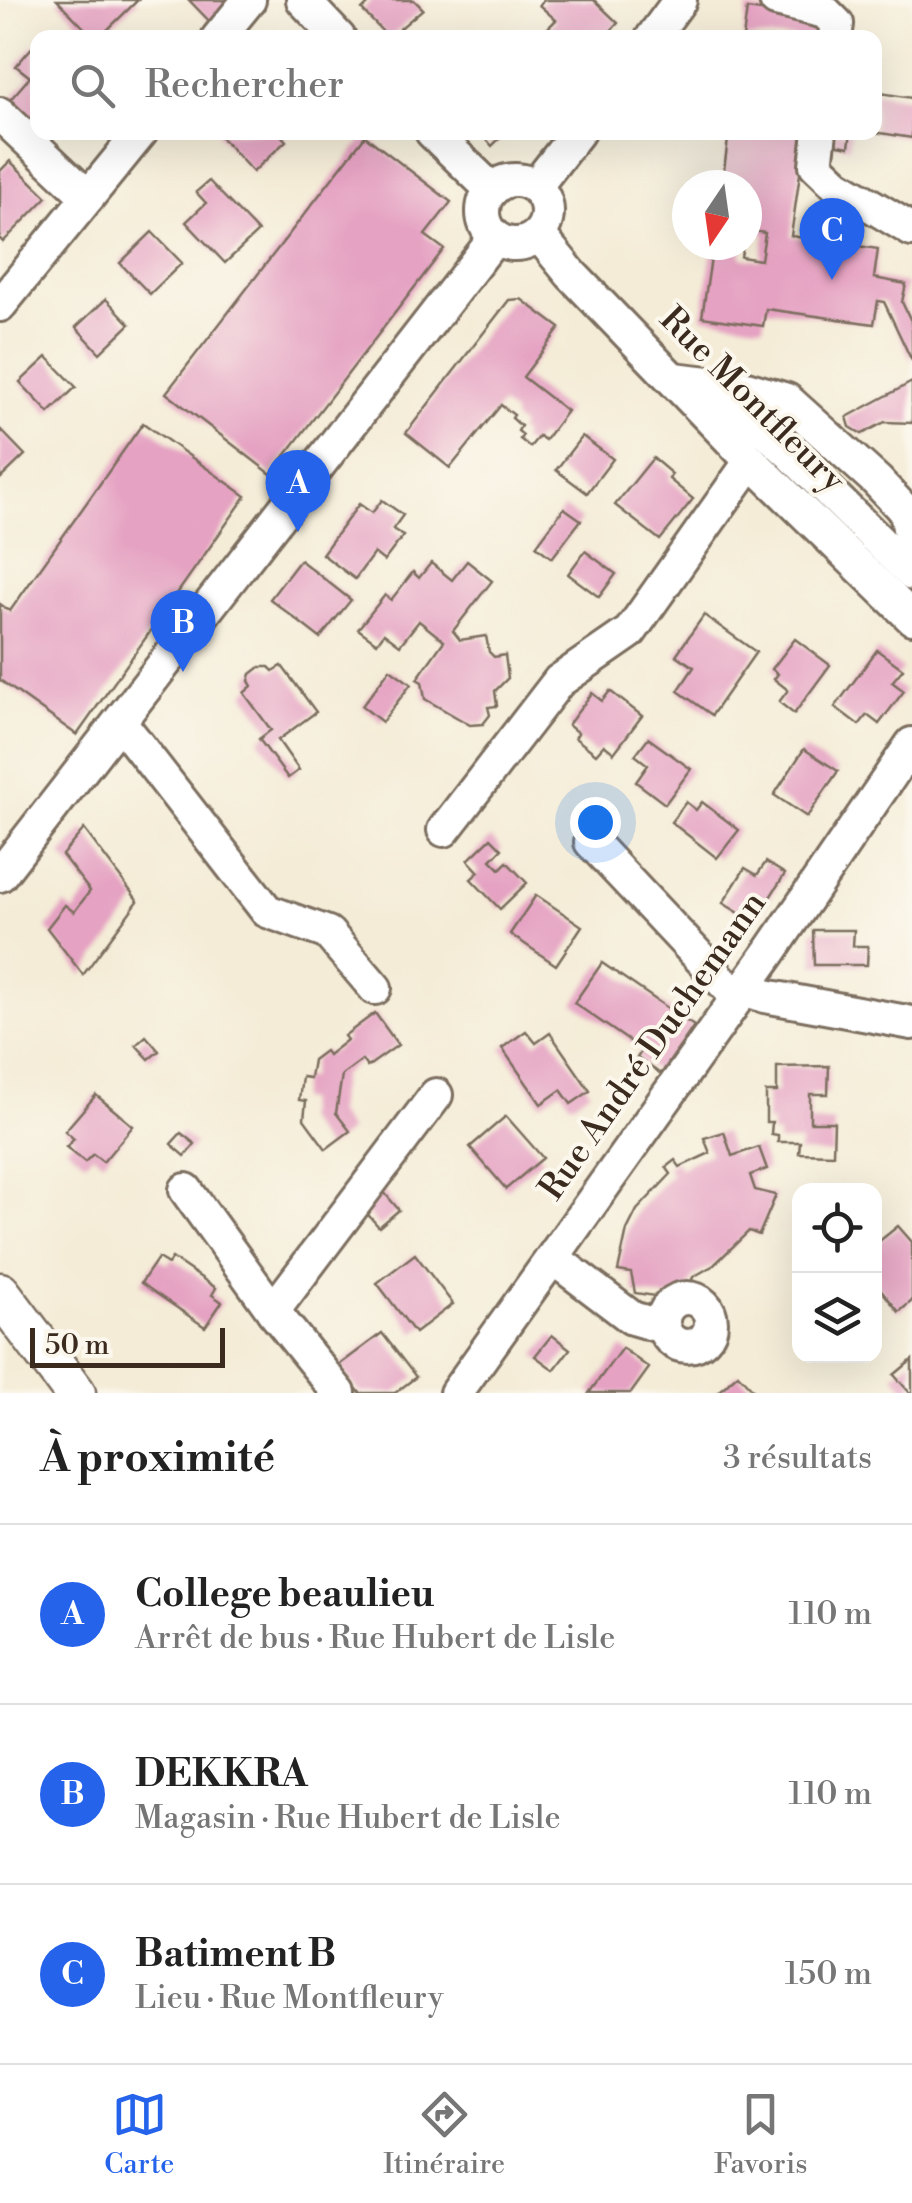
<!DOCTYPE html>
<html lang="fr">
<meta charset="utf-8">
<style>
:root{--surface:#fff;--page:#f6f6f6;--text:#222;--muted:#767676;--line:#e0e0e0;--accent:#2563eb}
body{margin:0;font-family:"Libre Bodoni",serif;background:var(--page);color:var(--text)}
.controls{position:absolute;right:30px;bottom:30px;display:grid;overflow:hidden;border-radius:20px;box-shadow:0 10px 40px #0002}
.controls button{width:90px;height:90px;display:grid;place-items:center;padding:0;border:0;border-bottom:2px solid var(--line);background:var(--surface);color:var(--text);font:50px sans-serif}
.compass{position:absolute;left:672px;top:170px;width:90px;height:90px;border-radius:50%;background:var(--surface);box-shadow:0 10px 40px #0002;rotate:193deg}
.scale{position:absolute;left:30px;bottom:25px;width:195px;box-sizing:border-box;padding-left:10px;border:5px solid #3b2a1e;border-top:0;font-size:28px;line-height:35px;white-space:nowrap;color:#3b2a1e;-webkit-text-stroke:8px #fbf7ec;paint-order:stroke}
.you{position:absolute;left:595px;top:822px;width:35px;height:35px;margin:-25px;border:8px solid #fff;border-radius:50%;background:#1a73e8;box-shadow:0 0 0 15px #1a73e833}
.badge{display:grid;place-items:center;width:65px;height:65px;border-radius:50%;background:var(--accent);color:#fff;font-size:32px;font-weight:700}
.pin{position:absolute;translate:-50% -82px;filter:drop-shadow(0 2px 5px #0008)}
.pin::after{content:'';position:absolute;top:52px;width:35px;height:30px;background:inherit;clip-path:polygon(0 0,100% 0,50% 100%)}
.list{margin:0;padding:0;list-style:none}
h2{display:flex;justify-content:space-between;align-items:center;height:130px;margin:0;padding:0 40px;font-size:42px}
h2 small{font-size:32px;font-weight:400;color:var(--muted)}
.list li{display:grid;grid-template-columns:65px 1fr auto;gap:30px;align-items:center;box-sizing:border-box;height:180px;padding:0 40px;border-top:2px solid var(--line)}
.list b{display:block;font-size:38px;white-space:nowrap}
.list p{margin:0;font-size:32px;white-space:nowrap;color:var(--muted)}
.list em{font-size:32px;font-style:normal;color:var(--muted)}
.icon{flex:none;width:55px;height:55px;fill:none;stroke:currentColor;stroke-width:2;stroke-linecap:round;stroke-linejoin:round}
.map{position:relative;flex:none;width:912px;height:1393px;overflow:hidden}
.search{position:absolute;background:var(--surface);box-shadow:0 10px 40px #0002;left:30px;right:30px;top:30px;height:110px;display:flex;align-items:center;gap:25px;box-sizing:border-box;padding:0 35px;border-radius:20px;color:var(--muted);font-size:38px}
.sheet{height:670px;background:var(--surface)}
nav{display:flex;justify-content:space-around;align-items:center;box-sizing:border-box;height:140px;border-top:2px solid var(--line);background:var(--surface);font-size:28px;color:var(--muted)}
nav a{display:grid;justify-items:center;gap:5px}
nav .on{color:var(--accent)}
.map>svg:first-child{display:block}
.building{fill:#e5a2c2}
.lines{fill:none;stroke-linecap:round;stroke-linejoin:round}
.minor-casing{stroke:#7c6e5f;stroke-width:38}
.major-casing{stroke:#7c6e5f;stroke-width:45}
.minor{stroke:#fff;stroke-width:32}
.major{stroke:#fff;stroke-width:40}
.labels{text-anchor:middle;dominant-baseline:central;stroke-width:8;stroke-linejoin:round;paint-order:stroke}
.street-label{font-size:35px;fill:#3b2a1e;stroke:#fbf7ec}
</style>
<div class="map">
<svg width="912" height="1393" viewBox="0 0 912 1393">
<rect width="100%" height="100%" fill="#fbf7ec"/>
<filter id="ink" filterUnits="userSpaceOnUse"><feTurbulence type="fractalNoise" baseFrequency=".01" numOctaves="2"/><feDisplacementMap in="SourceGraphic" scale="20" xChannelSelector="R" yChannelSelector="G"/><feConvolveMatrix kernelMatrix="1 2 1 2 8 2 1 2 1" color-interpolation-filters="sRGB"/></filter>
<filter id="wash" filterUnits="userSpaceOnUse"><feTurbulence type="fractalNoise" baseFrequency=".0048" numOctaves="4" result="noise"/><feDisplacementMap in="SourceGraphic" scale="40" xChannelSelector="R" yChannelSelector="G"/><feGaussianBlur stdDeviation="2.25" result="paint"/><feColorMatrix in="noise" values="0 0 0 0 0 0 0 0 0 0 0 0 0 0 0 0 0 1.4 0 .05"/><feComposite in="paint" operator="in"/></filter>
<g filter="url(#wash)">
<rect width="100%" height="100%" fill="#f4ecd7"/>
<g id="blocks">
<!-- building -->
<g class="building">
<path d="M57 0H138L99 38H94Z"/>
<path d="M189 0H243L215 27Z"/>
<path d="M372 0H414L423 9 389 38 362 10Z"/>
<path d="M544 0H594L618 23 604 38H548L543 33 556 20 539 5Z"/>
<path d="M747 9 822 20 820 38H743Z"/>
<path d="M35 44 38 132H45L39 140 24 126 30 119 9 101 30 77 16 66Z"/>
<path d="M874 92 912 98V138L874 132Z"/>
<path d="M216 132H278L286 141 253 172Z"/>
<path d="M480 132H506L492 146Z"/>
<path d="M729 132H806L791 236 878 249 874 278 906 284 902 302 912 323V361L884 302 878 301 874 324 766 309 763 326 702 317 713 245H743L741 257 761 260 765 233 747 230V185H722Z"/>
<path d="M835 132H851L849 147 833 144Z"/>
<path d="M365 136 451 202 425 235 444 249 271 474 166 393Z"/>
<path d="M10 161 47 197 3 242 0 239V171Z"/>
<path d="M209 181 258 232 225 263 186 222 206 203 196 192Z"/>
<path d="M152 232 182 263 150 294 120 263Z"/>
<path d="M106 299 130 324 100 353 76 327Z"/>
<path d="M521 299 560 328 523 377 567 411 545 440 539 436 530 447 520 439 523 435 518 431 521 426 512 418 514 415 501 405 450 468 406 433 509 300Z"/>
<path d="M47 357 76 387 49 413 20 382Z"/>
<path d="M912 382V423L885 422 862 434 850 427 847 417Z"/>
<path d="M143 423 246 496 77 735 0 680V604L10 611Z"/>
<path d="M0 429 25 455 0 479Z"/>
<path d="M582 436 613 459 587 493 556 470Z"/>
<path d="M653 458 672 474 669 479 693 499 660 540 615 505Z"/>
<path d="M382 500 403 515 393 529 403 536 384 561 374 553 355 579 322 554 359 504 372 513Z"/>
<path d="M564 508 581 520 552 558 536 546Z"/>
<path d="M585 551 616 574 599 597 568 574Z"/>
<path d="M300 560 351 600 320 638 270 599Z"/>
<path d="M467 561 492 581 453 631 460 640 486 636 489 652 494 657 505 655 508 678 495 691 497 706 488 707 490 715 483 724 470 725 425 699 422 682 417 679 444 641 419 621 400 645 384 633 377 643 358 629 385 595 391 600 413 572 419 578 431 563 452 580Z"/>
<path d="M704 615 756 652 712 715 678 691 694 667 676 655Z"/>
<path d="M795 639 830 665 794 714 779 702 788 690 774 679 778 674 772 669Z"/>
<path d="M877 650 903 669 892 682 904 691 879 724 867 715 859 725 835 707Z"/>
<path d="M282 666 316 712 278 740 299 770 288 778 259 739 271 730 244 693 252 686 249 681 251 674 260 667H269L273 671Z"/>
<path d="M390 669 411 684 382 722 362 706Z"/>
<path d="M610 691 642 716 614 753 604 745 596 754 575 738 578 733 568 725 592 693 602 701Z"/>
<path d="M648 738 691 769 665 804 636 782 648 765 635 755Z"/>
<path d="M804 749 838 771 807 817 774 795Z"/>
<path d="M686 802 696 810 702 802 739 830 717 858 671 822Z"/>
<path d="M84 829 138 901 83 975 47 928 65 905 74 912 90 891 62 855Z"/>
<path d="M491 838 502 849 491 860 500 869 507 862 527 883 500 909 471 879 479 872 468 860Z"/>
<path d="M766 862 785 874 754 922 723 903 745 868 757 875Z"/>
<path d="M536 895 582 926 556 965 510 934Z"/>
<path d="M813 930H854L853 946H868L867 965H814Z"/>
<path d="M602 963 694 1026 661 1074 637 1058 642 1050 574 1003Z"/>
<path d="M375 1013 398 1045 367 1067 362 1060 342 1075 336 1113 350 1131 326 1149 304 1119 306 1101 299 1100 302 1077 310 1078 313 1060 325 1051 328 1055 347 1040 344 1036Z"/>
<path d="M526 1031 536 1043 550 1033 590 1091 571 1104 561 1090 541 1104 502 1048Z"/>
<path d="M146 1036 159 1051 149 1059 136 1045Z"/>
<path d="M829 1066 828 1094H810V1122H834L833 1154 799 1153 800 1142H778V1135L771 1134 772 1122H766V1092H777V1067Z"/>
<path d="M96 1095 133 1126 103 1162 93 1154 85 1162 66 1147 74 1139 65 1131Z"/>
<path d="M506 1116 543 1158 506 1189 470 1147Z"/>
<path d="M724 1132 732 1156 759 1147 767 1169 750 1175 755 1190 776 1195 759 1235 749 1231 714 1265 693 1277 690 1285 681 1293 668 1298 635 1293 631 1273 618 1271 627 1230 637 1210 671 1174 666 1167 675 1160 680 1167 710 1153 704 1138Z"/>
<path d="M181 1133 195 1144 185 1156 171 1144Z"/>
<path d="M383 1191 399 1210 379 1227 363 1209Z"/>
<path d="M898 1226 912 1242V1301L899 1312 874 1281V1239L877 1243Z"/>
<path d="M415 1254 453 1304 415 1333 377 1283Z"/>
<path d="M158 1258 168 1264 172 1258 216 1288 212 1295 222 1302 205 1327 141 1283Z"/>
<path d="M382 1333 416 1377 395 1393H360L339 1365Z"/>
<path d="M552 1335 570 1349 554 1370 535 1356Z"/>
<path d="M622 1348 649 1368 631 1393H589Z"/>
<path d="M912 1360V1393H910L894 1375Z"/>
<path d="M738 1374 756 1393H718L730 1381Z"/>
</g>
</g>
</g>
<g filter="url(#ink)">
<use href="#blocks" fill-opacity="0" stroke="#7c6e5f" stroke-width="2.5"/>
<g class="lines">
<defs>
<g id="minor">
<path d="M303 0 339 38"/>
<path d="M776 0 825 12 837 24 835 38"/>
<path d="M218 38 249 0"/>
<path d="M652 38 680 0"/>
<path d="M0 114 88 197"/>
<path d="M432 132 492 190"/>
<path d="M820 132 816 165 837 185 912 230"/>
<circle cx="515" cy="212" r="32"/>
<path d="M535 187 578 132"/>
<path d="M539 235 571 274 751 461 912 618"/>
<path d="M0 305 141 132"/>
<path d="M674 379 743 387 787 400 877 481 906 512 912 544"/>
<path d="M713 383 790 453 912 574"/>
<path d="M120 722 267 911 328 933 375 988"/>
<path d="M444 830 559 681 630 632 751 461"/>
<path d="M591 842 738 998"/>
<path d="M0 875 495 238"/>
<path d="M744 989 765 996 912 1023"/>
<path d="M186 1190 273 1311 339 1393"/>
<path d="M553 1258 632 1318 663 1327"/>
<circle cx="687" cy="1322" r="24"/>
<path d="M273 1311 436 1095"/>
<path d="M456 1393 770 952 912 744"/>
</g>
<path id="major" d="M0 1293 75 1393"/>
</defs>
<!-- minor casing -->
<use href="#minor" class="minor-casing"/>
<!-- major casing -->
<use href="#major" class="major-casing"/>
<!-- minor -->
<use href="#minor" class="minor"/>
<!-- major -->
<use href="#major" class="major"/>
</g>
</g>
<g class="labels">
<!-- street labels -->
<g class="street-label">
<text transform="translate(752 400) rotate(45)">Rue Montfleury</text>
<text transform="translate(653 1046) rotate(-55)">Rue André Duchemann</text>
</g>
</g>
</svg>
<div class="controls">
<button><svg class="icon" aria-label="locate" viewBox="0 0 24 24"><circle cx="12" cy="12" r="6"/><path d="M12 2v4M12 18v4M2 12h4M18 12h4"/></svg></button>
<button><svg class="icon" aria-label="layers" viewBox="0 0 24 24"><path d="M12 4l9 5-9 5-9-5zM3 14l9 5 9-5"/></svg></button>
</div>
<svg class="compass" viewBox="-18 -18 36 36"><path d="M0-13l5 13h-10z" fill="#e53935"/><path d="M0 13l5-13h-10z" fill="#767676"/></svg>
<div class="scale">50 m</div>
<div class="you"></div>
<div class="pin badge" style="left:298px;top:532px">A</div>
<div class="pin badge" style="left:183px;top:672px">B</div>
<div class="pin badge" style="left:832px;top:280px">C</div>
<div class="search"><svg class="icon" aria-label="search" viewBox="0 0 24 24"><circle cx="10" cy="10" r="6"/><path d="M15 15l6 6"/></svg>Rechercher</div>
</div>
<section class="sheet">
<h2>À proximité<small>3 résultats</small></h2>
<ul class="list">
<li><span class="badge">A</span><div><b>College beaulieu</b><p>Arrêt de bus · Rue Hubert de Lisle</p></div><em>110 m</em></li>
<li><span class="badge">B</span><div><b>DEKKRA</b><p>Magasin · Rue Hubert de Lisle</p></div><em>110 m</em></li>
<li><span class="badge">C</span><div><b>Batiment B</b><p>Lieu · Rue Montfleury</p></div><em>150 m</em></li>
</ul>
</section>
<nav>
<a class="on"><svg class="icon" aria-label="map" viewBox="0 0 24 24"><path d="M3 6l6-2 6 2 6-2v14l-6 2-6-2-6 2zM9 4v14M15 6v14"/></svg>Carte</a>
<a><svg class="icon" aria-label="directions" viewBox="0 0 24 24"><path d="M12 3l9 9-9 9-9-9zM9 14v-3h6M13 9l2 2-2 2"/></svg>Itinéraire</a>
<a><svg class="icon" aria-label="saved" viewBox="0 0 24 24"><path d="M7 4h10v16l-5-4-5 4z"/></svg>Favoris</a>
</nav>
